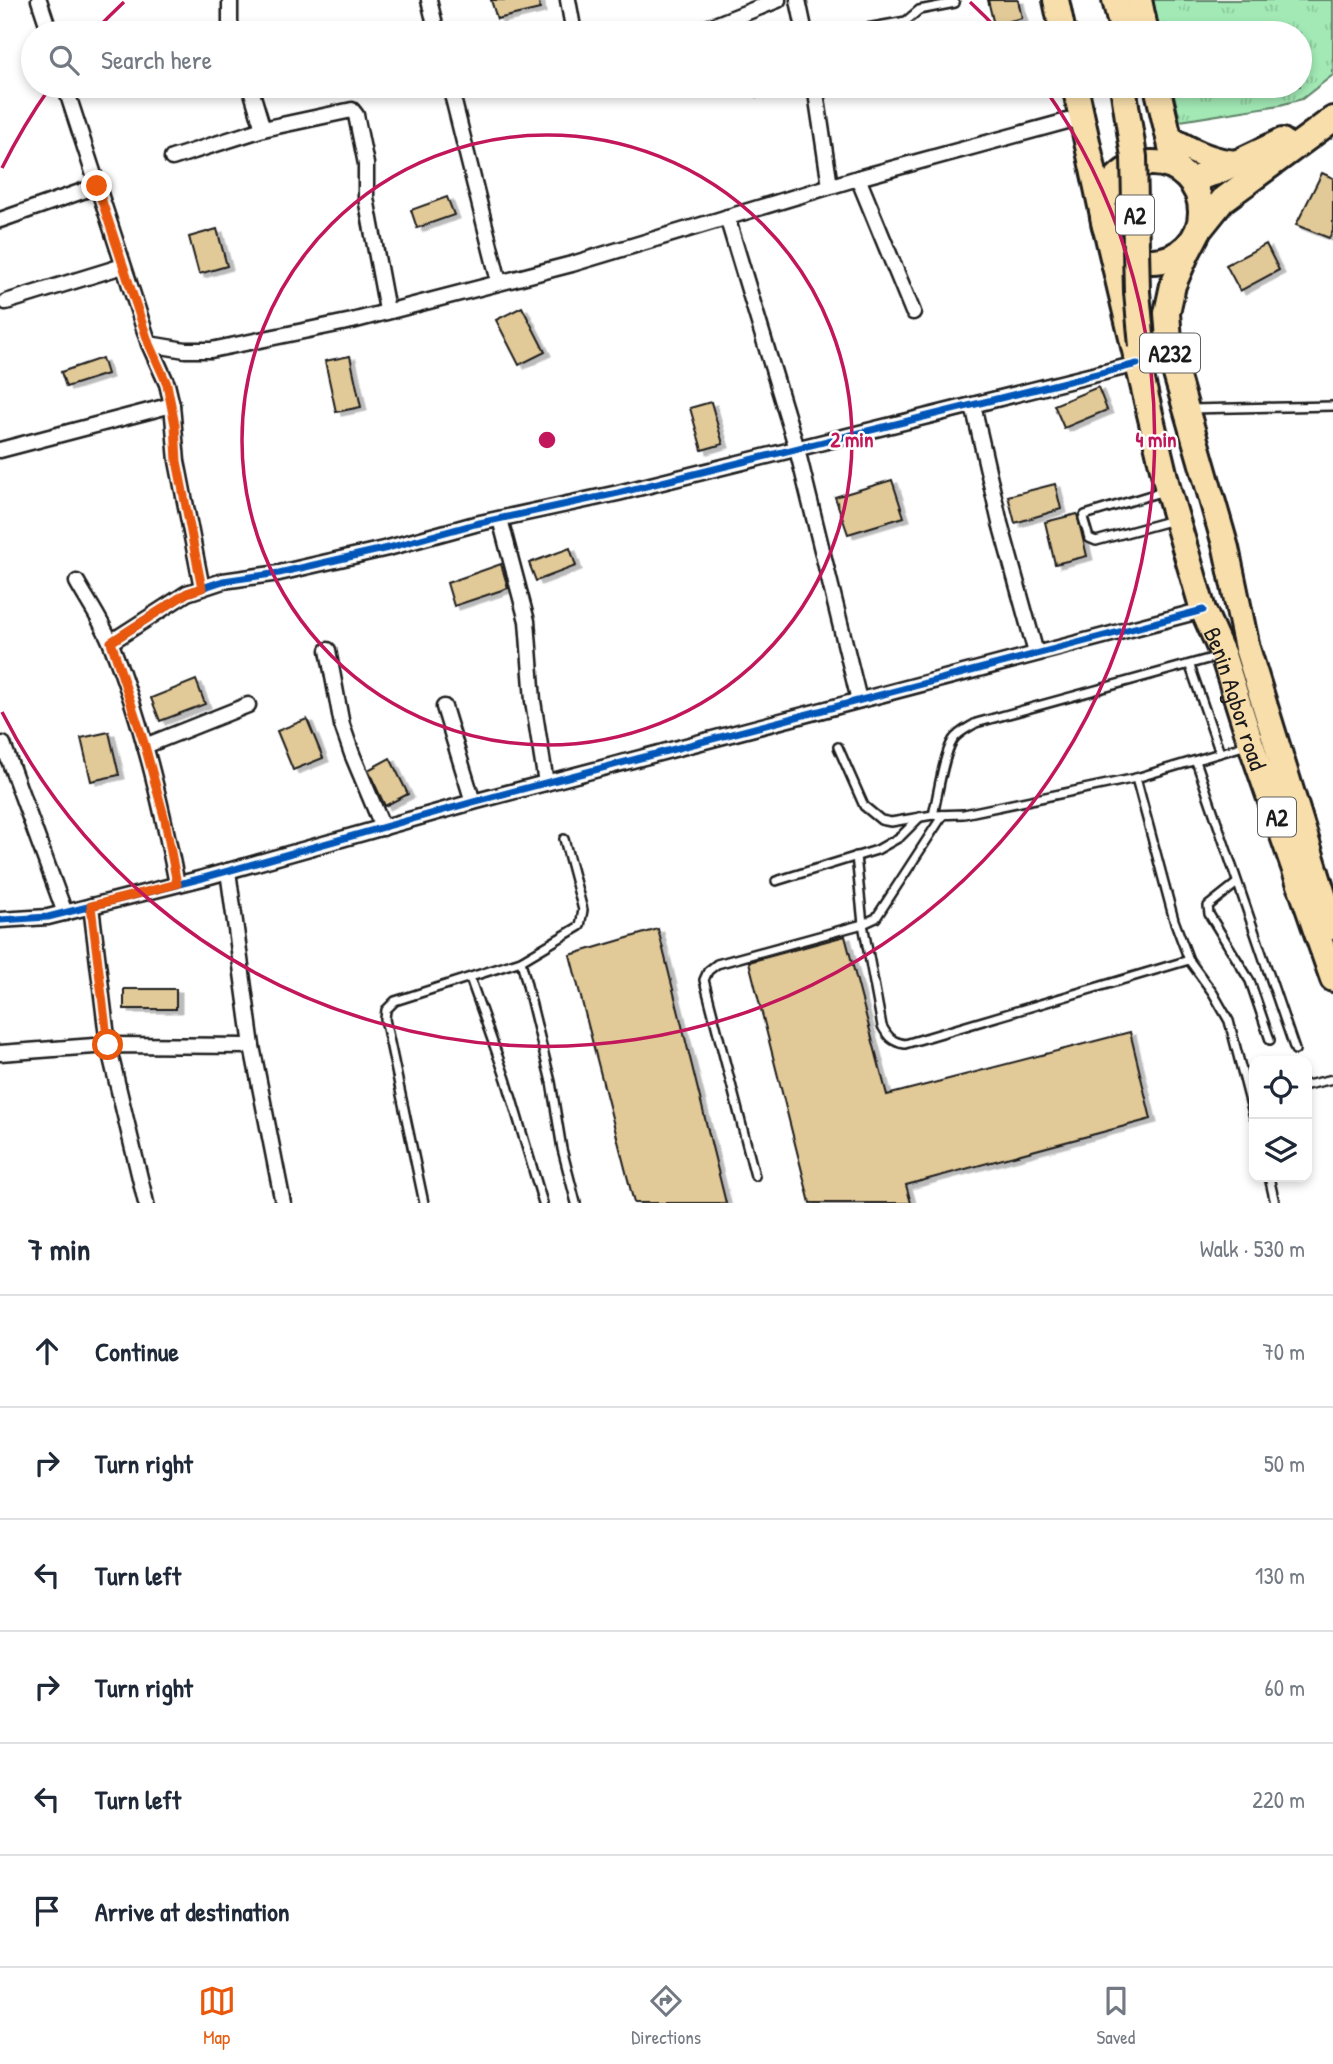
<!DOCTYPE html>
<meta charset="utf-8">
<style>
:root{--surface:#fff;--page:#f2f2f3;--text:#1f2937;--muted:#747a83;--line:#e0e1e3;--accent:#ea580c}
body{margin:0;font-family:"Patrick Hand",sans-serif;background:var(--page);color:var(--text)}
.controls{position:absolute;right:21px;bottom:21px;display:grid;overflow:hidden;border-radius:14px;box-shadow:0 4px 10px #0003}
.controls button{width:63px;height:63px;display:grid;place-items:center;padding:0;border:0;border-bottom:2px solid var(--line);background:var(--surface);color:var(--text);font:35px sans-serif}
.stop{position:absolute;width:21px;height:21px;margin:-16px;border:5px solid #ea580c;border-radius:50%;background:#fff}
.stop.end{background:#ea580c;border-color:#fff;box-shadow:0 2px 7px #0008}
.list{margin:0;padding:0;list-style:none}
h2{display:flex;justify-content:space-between;align-items:center;height:91px;margin:0;padding:0 28px;font-size:30px}
h2 small{font-size:23px;font-weight:400;color:var(--muted)}
.list li{display:grid;grid-template-columns:46px 1fr auto;gap:21px;align-items:center;box-sizing:border-box;height:112px;padding:0 28px;border-top:2px solid var(--line)}
.list b{display:block;font-size:26px;white-space:nowrap}
.list em{font-size:23px;font-style:normal;color:var(--muted)}
.icon{flex:none;width:38px;height:38px;fill:none;stroke:currentColor;stroke-width:2;stroke-linecap:round;stroke-linejoin:round}
.map{position:relative;flex:none;width:1333px;height:1203px;overflow:hidden}
.search{position:absolute;background:var(--surface);box-shadow:0 4px 10px #0003;left:21px;right:21px;top:21px;height:77px;display:flex;align-items:center;gap:18px;box-sizing:border-box;padding:0 24px;border-radius:38px;color:var(--muted);font-size:26px}
.sheet{height:763px;background:var(--surface)}
nav{display:flex;justify-content:space-around;align-items:center;box-sizing:border-box;height:98px;border-top:2px solid var(--line);background:var(--surface);font-size:19px;color:var(--muted)}
nav a{display:grid;justify-items:center;gap:4px}
nav .on{color:var(--accent)}
.map>svg:first-child{display:block}
.park{fill:url(#park-tufts);stroke:#5f8268;stroke-width:2}
.building{fill:#e1c998;stroke:#1c1c1c;stroke-width:2;filter:url(#shadow)}
.lines{fill:none;stroke-linecap:round;stroke-linejoin:round}
.service-casing{stroke:#1c1c1c;stroke-width:12}
.minor-casing{stroke:#1c1c1c;stroke-width:19}
.trunk-casing{stroke:#1c1c1c;stroke-width:30}
.service{stroke:#fff;stroke-width:7}
.minor{stroke:#fff;stroke-width:14}
.trunk{stroke:#f8deab;stroke-width:24}
.trunk-bridge-casing{stroke:#1c1c1c;stroke-width:30;stroke-linecap:butt}
.trunk-bridge{stroke:#f8deab;stroke-width:24}
.cycleway-casing{stroke:#fff;stroke-width:11}
.cycleway{stroke:#0057b8;stroke-width:7}
.route{stroke:#ea580c;stroke-width:9}
.ring{fill:none;stroke:#c2185b;stroke-width:3.5}
.labels{text-anchor:middle;dominant-baseline:central;stroke-width:5;stroke-linejoin:round;paint-order:stroke}
.shield{fill:#fff;stroke:#606060;stroke-width:2}
.shield-label{font-size:23px;font-weight:bold;fill:#1c1c1c}
.street-label{font-size:24px;fill:#1c1c1c;stroke:#fff}
.centre{fill:#c2185b;stroke:#fff;stroke-width:3.5}
.ring-label{font-size:21px;text-anchor:middle;font-weight:bold;fill:#c2185b;stroke:#fff;stroke-width:5;stroke-linejoin:round;paint-order:stroke}
</style>
<div class="map">
<svg width="1333" height="1203" viewBox="0 0 1333 1203">
<defs>
<pattern id="park-tufts" width="24" height="20" patternUnits="userSpaceOnUse" patternTransform="scale(1.75)"><rect width="24" height="20" fill="#a2e9b5"/><path d="M3 7l-1-3M5 7V3M7 7l1-3M15 17l-1-3M17 17v-4M19 17l1-3" fill="none" stroke="#8bc79b"/></pattern>
<filter id="shadow"><feDropShadow dx="5.5" dy="3.5" stdDeviation="0" flood-color="#0004"/></filter>
</defs>
<rect width="100%" height="100%" fill="#fff"/>
<filter id="ink" filterUnits="userSpaceOnUse"><feTurbulence type="fractalNoise" baseFrequency=".0143" numOctaves="2"/><feDisplacementMap in="SourceGraphic" scale="14" xChannelSelector="R" yChannelSelector="G"/><feConvolveMatrix kernelMatrix="1 2 1 2 8 2 1 2 1" color-interpolation-filters="sRGB"/></filter>
<g filter="url(#ink)">
<!-- park -->
<path class="park" d="M1153 0H1333V75L1302 99 1280 105 1180 121 1172 86H1300V33H1160Z"/>
<!-- building -->
<g class="building">
<path d="M491 0H539L540 9 497 19Z"/>
<path d="M988 0H1018L1022 18 994 25Z"/>
<path d="M746 86H767L751 94Z"/>
<path d="M1322 173 1333 178V231L1329 238 1296 225Z"/>
<path d="M447 197 454 215 417 228 411 210Z"/>
<path d="M217 229 227 266 199 274 189 237Z"/>
<path d="M1266 244 1279 270 1240 291 1226 265Z"/>
<path d="M522 307 545 352 519 365 496 320Z"/>
<path d="M350 356 361 407 336 412 325 361Z"/>
<path d="M102 358 107 374 66 387 61 372Z"/>
<path d="M1098 387 1107 410 1064 428 1054 405Z"/>
<path d="M711 402 723 444 702 450 690 408Z"/>
<path d="M892 480 904 517 848 534 835 497Z"/>
<path d="M1055 484 1061 509 1015 523 1008 496Z"/>
<path d="M1077 514 1087 556 1055 564 1045 522Z"/>
<path d="M570 548 576 566 536 581 529 563Z"/>
<path d="M501 564 508 588 454 606 447 583Z"/>
<path d="M196 680 205 704 160 721 151 698Z"/>
<path d="M307 719 323 758 293 770 277 731Z"/>
<path d="M109 732 119 775 91 781 81 738Z"/>
<path d="M390 758 408 794 385 806 368 770Z"/>
<path d="M658 929 726 1203H634L570 955Z"/>
<path d="M845 936 887 1095 1130 1032 1151 1119 906 1185 911 1203H810L749 962Z"/>
<rect x="124" y="989" width="52" height="20"/>
</g>
<g class="lines">
<defs>
<g id="service">
<path d="M839 33 906 21 919 10 955 3"/>
<path d="M1190 409 1333 406"/>
<path d="M1164 491 1085 515 1083 518 1089 538 1096 541 1173 520"/>
<path d="M1190 666 1220 753"/>
<path d="M838 747 864 806 881 820 891 822 933 815 964 814 1136 778 1247 745"/>
<path d="M1196 761 1295 1050"/>
<path d="M1136 778 1174 920 1189 960 1213 993 1229 1021 1254 1117"/>
<path d="M933 815C938 795 943 756 953 740 958 732 968 728 976 723L1219 656"/>
<path d="M856 856 863 924 882 1026C888 1037 892 1042 905 1044L1189 960"/>
<path d="M776 881 877 850 900 837 920 817"/>
<path d="M1237 883 1208 906 1209 914 1250 981 1270 1040"/>
<path d="M521 961 551 1082 562 1149 576 1203"/>
<path d="M470 978 506 1079 543 1203"/>
<path d="M1307 1085 1333 1079"/>
<path d="M755 1176 704 980 708 971 717 964 863 924 876 918 943 815"/>
<path d="M1269 1177 1275 1203"/>
<path d="M424 1203 385 1019 386 1010 395 1001 521 961 580 926 583 910 564 839"/>
</g>
<g id="minor">
<path d="M39 0 50 33"/>
<path d="M230 0V23L234 33"/>
<path d="M429 0 437 33"/>
<path d="M568 0 574 33"/>
<path d="M798 0 805 33"/>
<path d="M689 33 702 30 778 0"/>
<path d="M65 86 149 344 167 384 172 405 177 461 202 588"/>
<path d="M250 86 263 129"/>
<path d="M450 86 499 282"/>
<path d="M815 86 830 186"/>
<path d="M172 158 263 129 352 110 356 115 366 164V198L387 310"/>
<path d="M858 178 913 312"/>
<path d="M727 217 797 449 859 700"/>
<path d="M0 220 97 186"/>
<path d="M6 302 123 266"/>
<path d="M149 344 185 350H211L352 321 572 264 858 178 1082 117"/>
<path d="M973 405 1000 523 1036 653"/>
<path d="M0 450 172 405"/>
<path d="M500 519 527 621 533 701 546 783"/>
<path d="M77 582C88 602 103 623 111 644 142 721 161 803 177 884"/>
<path d="M111 642 187 593 223 581 279 573 388 548 475 524 618 493 1137 364"/>
<path d="M328 650 342 725 352 754 383 828"/>
<path d="M444 707 473 802"/>
<path d="M3 744 65 913"/>
<path d="M145 746 248 705"/>
<path d="M228 871 252 1046 283 1203"/>
<path d="M91 906 108 1045 146 1203"/>
<path d="M0 920 48 917 203 878 473 802 1203 610"/>
<path d="M0 1053 108 1045 252 1046"/>
</g>
<g id="trunk">
<path d="M1056 0 1063 33"/>
<path d="M1115 0 1123 33"/>
<path d="M1139 0 1146 33"/>
<path id="s1" d="M1075 86 1104 220 1168 490 1203 610 1223 655 1251 744 1333 979"/>
<path d="M1157 86 1176 168"/>
<path d="M1333 119 1223 200 1199 230 1187 253 1173 285 1167 313 1170 353 1226 548 1247 648 1333 927"/>
<path d="M1169 138C1191 151 1211 161 1236 163"/>
<circle cx="1152" cy="212" r="49"/>
<path d="M1190 180 1217 172 1282 141"/>
</g>
</defs>
<!-- service casing -->
<use href="#service" class="service-casing"/>
<!-- minor casing -->
<use href="#minor" class="minor-casing"/>
<!-- trunk casing -->
<use href="#trunk" class="trunk-casing"/>
<!-- service -->
<use href="#service" class="service"/>
<!-- minor -->
<use href="#minor" class="minor"/>
<!-- trunk -->
<use href="#trunk" class="trunk"/>
<defs>
<path id="trunk-bridge" d="M1123 86 1134 157 1137 292 1142 346"/>
</defs>
<!-- trunk-bridge casing -->
<use href="#trunk-bridge" class="trunk-bridge-casing"/>
<!-- trunk-bridge -->
<use href="#trunk-bridge" class="trunk-bridge"/>
<defs>
<g id="cycleway">
<path d="M111 642 187 593 223 581 279 573 388 548 475 524 618 493 1137 364"/>
<path d="M0 920 48 917 203 878 473 802 1203 610"/>
</g>
</defs>
<!-- cycleway casing -->
<use href="#cycleway" class="cycleway-casing"/>
<!-- cycleway -->
<use href="#cycleway" class="cycleway"/>
</g>
</g>
<g class="lines" filter="url(#ink)">
<!-- route -->
<path class="route" d="M97 186 149 344 167 384 175 425 177 461 202 588 187 593 111 642 145 746 165 820 177 884 91 906 108 1045"/>
</g>
<!-- distance rings -->
<g class="ring">
<circle cx="547" cy="440" r="305"/>
<path d="M2 168A609 609 0 0 1 51 86M94 32A609 609 0 0 1 124 2M970 2A609 609 0 0 1 1000 32M1043 86A609 609 0 1 1 2 712"/>
</g>
<g class="labels">
<!-- shield labels -->
<g class="shield">
<rect x="1116" y="195.5" width="38" height="39" rx="5"/>
<rect x="1140" y="333.5" width="60" height="39" rx="5"/>
<rect x="1258" y="797.5" width="38" height="39" rx="5"/>
</g>
<g class="shield-label">
<text x="1135" y="215">A2</text>
<text x="1170" y="353">A232</text>
<text x="1277" y="817">A2</text>
</g>
<!-- street labels -->
<g class="street-label">
<text stroke="none"><textPath href="#s1" startOffset="634">Benin Agbor road</textPath></text>
</g>
</g>
<circle cx="547" cy="440" r="10" class="centre"/>
<g class="ring-label">
<text x="852" y="447">2 min</text>
<text x="1156" y="447">4 min</text>
</g>
</svg>
<div class="controls">
<button><svg class="icon" aria-label="locate" viewBox="0 0 24 24"><circle cx="12" cy="12" r="6"/><path d="M12 2v4M12 18v4M2 12h4M18 12h4"/></svg></button>
<button><svg class="icon" aria-label="layers" viewBox="0 0 24 24"><path d="M12 4l9 5-9 5-9-5zM3 14l9 5 9-5"/></svg></button>
</div>
<div class="stop" style="left:108px;top:1045px"></div>
<div class="stop end" style="left:97px;top:186px"></div>
<div class="search"><svg class="icon" aria-label="search" viewBox="0 0 24 24"><circle cx="10" cy="10" r="6"/><path d="M15 15l6 6"/></svg>Search here</div>
</div>
<section class="sheet">
<h2>7 min<small>Walk · 530 m</small></h2>
<ul class="list">
<li><svg class="icon" aria-label="ahead" viewBox="0 0 24 24"><path d="M12 20V5M6 11l6-6 6 6"/></svg><div><b>Continue</b></div><em>70 m</em></li>
<li><svg class="icon" aria-label="right" viewBox="0 0 24 24"><path d="M7 20v-9h11M14 6l5 5-5 5"/></svg><div><b>Turn right</b></div><em>50 m</em></li>
<li><svg class="icon" aria-label="left" viewBox="0 0 24 24"><path d="M17 20v-9H6M10 6l-5 5 5 5"/></svg><div><b>Turn left</b></div><em>130 m</em></li>
<li><svg class="icon" aria-label="right" viewBox="0 0 24 24"><path d="M7 20v-9h11M14 6l5 5-5 5"/></svg><div><b>Turn right</b></div><em>60 m</em></li>
<li><svg class="icon" aria-label="left" viewBox="0 0 24 24"><path d="M17 20v-9H6M10 6l-5 5 5 5"/></svg><div><b>Turn left</b></div><em>220 m</em></li>
<li><svg class="icon" aria-label="arrive" viewBox="0 0 24 24"><path d="M6 21V4h12l-3 4 3 4H6"/></svg><div><b>Arrive at destination</b></div></li>
</ul>
</section>
<nav>
<a class="on"><svg class="icon" aria-label="map" viewBox="0 0 24 24"><path d="M3 6l6-2 6 2 6-2v14l-6 2-6-2-6 2zM9 4v14M15 6v14"/></svg>Map</a>
<a><svg class="icon" aria-label="directions" viewBox="0 0 24 24"><path d="M12 3l9 9-9 9-9-9zM9 14v-3h6M13 9l2 2-2 2"/></svg>Directions</a>
<a><svg class="icon" aria-label="saved" viewBox="0 0 24 24"><path d="M7 4h10v16l-5-4-5 4z"/></svg>Saved</a>
</nav>
